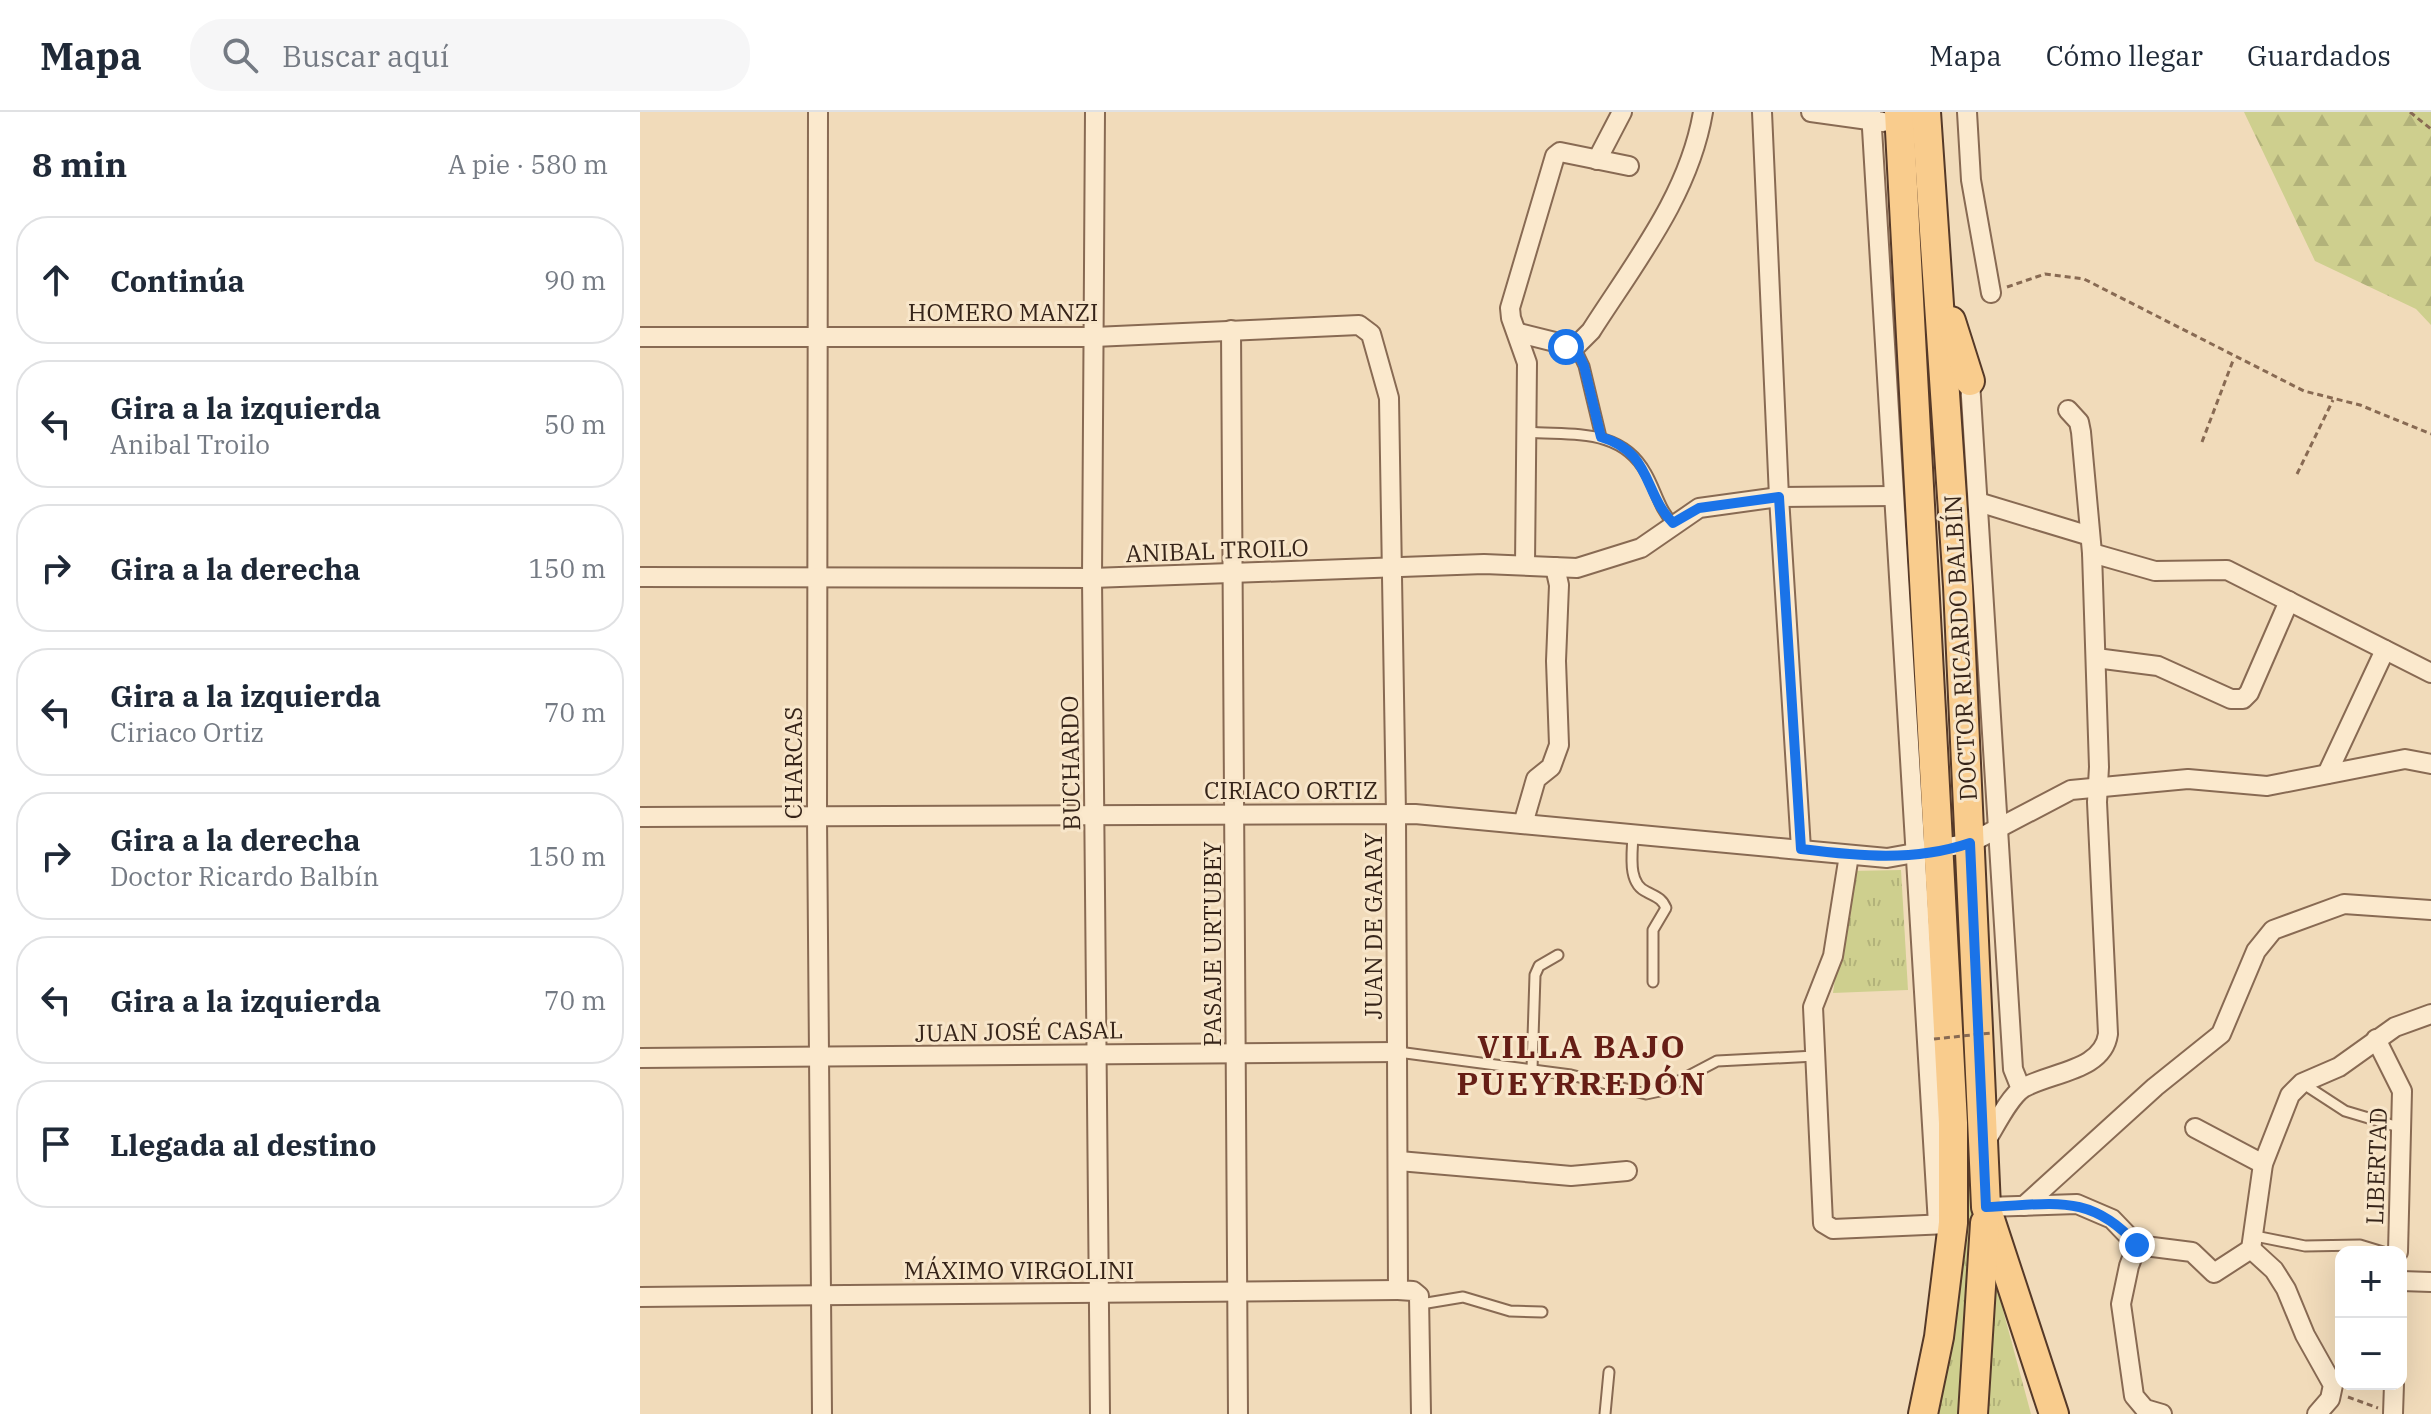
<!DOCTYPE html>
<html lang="es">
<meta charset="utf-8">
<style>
:root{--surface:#fff;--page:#f6f6f7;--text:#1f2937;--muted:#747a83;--line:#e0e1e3}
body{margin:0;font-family:"IBM Plex Serif",serif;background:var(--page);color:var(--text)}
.controls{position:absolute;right:24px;bottom:24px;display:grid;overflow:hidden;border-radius:16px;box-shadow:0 8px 32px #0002}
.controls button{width:72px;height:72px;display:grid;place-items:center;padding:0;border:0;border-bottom:2px solid var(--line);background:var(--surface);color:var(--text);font:40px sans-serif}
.stop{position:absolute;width:24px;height:24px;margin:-18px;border:6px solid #1a73e8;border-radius:50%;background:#fff}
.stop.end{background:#1a73e8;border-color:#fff;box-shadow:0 2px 8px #0008}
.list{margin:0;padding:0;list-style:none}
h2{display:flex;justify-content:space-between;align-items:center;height:104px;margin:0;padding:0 32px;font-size:34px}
h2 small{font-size:26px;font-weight:400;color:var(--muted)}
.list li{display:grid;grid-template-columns:52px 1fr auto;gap:24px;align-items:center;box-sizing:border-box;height:128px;margin:0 16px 16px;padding:0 16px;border:2px solid var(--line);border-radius:32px}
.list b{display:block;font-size:30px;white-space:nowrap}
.list p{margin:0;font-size:26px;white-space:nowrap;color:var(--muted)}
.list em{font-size:26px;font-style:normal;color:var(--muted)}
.icon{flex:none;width:44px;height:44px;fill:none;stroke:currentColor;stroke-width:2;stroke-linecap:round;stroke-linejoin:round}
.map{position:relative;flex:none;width:1791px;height:1302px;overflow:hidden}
header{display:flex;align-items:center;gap:48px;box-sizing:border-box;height:112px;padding:0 40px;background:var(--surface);border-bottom:2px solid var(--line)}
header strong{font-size:38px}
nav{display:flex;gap:44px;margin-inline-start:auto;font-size:28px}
.search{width:560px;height:72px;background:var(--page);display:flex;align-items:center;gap:20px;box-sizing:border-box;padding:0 28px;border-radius:32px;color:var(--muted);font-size:30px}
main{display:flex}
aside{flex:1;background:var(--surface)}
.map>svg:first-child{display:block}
.grass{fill:url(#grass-tufts)}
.forest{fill:url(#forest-firs)}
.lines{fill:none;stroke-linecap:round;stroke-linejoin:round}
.service-casing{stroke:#886a53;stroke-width:13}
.minor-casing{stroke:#886a53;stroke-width:22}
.primary-casing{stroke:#553928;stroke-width:32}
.path{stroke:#886a53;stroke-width:3;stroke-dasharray:6 4;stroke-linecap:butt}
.service{stroke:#fbe9cd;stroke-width:9}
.minor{stroke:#fbe9cd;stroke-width:18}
.primary{stroke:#f9cc8d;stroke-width:28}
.path-bridge{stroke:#886a53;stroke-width:3;stroke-dasharray:6 4;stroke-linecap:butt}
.route{stroke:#1a73e8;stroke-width:10}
.labels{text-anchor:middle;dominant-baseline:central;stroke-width:6;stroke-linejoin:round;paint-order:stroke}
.street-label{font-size:24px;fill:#362419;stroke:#f8e6ca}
.district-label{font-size:32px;font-weight:bold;letter-spacing:2px;fill:#661e16;stroke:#f8e6ca}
</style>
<header>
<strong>Mapa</strong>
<div class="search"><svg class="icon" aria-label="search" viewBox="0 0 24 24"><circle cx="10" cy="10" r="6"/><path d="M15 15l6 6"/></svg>Buscar aquí</div>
<nav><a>Mapa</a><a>Cómo llegar</a><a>Guardados</a></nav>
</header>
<main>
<aside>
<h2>8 min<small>A pie · 580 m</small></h2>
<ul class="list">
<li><svg class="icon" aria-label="ahead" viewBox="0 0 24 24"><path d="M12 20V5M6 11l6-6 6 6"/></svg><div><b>Continúa</b></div><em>90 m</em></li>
<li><svg class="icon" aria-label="left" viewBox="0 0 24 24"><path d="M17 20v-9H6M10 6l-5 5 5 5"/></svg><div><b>Gira a la izquierda</b><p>Anibal Troilo</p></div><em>50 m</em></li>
<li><svg class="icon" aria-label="right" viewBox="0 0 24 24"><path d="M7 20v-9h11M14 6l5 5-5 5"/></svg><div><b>Gira a la derecha</b></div><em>150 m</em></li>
<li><svg class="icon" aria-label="left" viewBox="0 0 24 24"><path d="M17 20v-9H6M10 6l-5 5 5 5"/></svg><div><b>Gira a la izquierda</b><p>Ciriaco Ortiz</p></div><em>70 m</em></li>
<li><svg class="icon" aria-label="right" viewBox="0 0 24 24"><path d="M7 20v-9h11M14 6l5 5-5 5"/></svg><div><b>Gira a la derecha</b><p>Doctor Ricardo Balbín</p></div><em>150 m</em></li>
<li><svg class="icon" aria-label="left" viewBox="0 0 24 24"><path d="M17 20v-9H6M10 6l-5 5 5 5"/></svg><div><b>Gira a la izquierda</b></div><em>70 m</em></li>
<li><svg class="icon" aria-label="arrive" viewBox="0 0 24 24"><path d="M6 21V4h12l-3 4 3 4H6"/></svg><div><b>Llegada al destino</b></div></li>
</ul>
</aside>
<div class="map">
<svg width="1791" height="1302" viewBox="0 0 1791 1302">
<defs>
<pattern id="grass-tufts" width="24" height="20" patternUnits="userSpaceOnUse" patternTransform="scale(2)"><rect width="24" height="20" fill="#cecf8e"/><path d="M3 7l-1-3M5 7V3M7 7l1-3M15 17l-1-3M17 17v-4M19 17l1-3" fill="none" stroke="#b2b27a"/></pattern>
<pattern id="forest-firs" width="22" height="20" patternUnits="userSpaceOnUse" patternTransform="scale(2)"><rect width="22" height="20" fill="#cecf8e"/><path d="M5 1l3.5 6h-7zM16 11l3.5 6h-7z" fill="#b2b27a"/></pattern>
</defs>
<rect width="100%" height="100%" fill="#f1dbba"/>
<!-- grass -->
<g class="grass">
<path d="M1261 758 1268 878 1193 881 1210 759Z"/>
<path d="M1327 968 1342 1054 1322 1302H1297L1325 1066Z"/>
<path d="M1355 1131 1367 1173 1357 1176 1391 1302H1346Z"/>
</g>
<!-- forest -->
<path class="forest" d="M1604 0H1791V213L1776 197 1675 149Z"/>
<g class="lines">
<defs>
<g id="service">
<path d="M935 235 944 254 961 325"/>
<path d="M887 320C931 324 981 315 1006 361 1016 378 1019 397 1033 411"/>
<path d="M993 720C993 739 986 771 1007 780 1016 785 1022 786 1026 796L1013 818V870"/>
<path d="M758 940 931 963 1006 982 1020 979 1077 949 1175 944"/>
<path d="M892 957 895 863 899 854 918 843"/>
<path d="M1662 971 1705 999 1762 1016"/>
<path d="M1615 1124 1665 1134 1720 1133 1743 1140"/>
<path d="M781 1192 823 1185 870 1199 902 1200"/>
<path d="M965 1302 969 1260"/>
</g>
<g id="minor">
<path d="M178 0 177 705 182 1302"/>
<path d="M455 0 452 466 460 1302"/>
<path d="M1122 0 1139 385 1161 737"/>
<path d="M1171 0 1243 10"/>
<path d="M1231 0 1298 1112"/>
<path d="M1327 0 1331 68 1351 181"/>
<path d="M957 48 982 0"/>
<path d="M591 218 598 1302"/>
<path d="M879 221 935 235 951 219C995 150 1049 83 1063 0"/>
<path d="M0 225H454L719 213 731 222 749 286 756 702 758 1178 773 1179 779 1184 781 1302"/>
<path d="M1330 269 1373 957 1381 977"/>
<path d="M1338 390 1450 424"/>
<path d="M1452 441 1515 459 1587 458 1791 561"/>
<path d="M885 453 887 251 871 206 870 196 915 44 920 40 989 54"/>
<path d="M0 465 452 466 844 452 937 456 1001 436 1059 396 1139 385 1253 384"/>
<path d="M1456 546 1518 554 1591 587H1603L1609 581 1649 489"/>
<path d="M1687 662 1745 538"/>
<path d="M0 705 775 702 1247 746 1330 731 1431 678 1548 667 1627 674 1765 647 1791 652"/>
<path d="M883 712 896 667 911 655 919 633 916 549 919 473 915 455"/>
<path d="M1209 743 1193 844 1173 895 1183 1111 1193 1117 1308 1112"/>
<path d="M1736 927 1762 979 1758 1140"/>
<path d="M0 946 758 940"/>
<path d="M1555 1016 1623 1052"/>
<path d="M1344 1032C1354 1017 1368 986 1383 976 1411 960 1463 959 1468 922L1457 690 1459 655 1452 441 1441 320 1439 310 1428 298"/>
<path d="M759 1049 931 1064 987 1059"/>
<path d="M1384 1094 1515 975 1581 922 1616 839 1633 818 1704 792 1791 798"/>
<path d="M1346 1095 1437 1092 1472 1107 1497 1133 1552 1140 1574 1161 1611 1137 1634 1158 1646 1177 1665 1223 1693 1273 1690 1287 1677 1302"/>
<path d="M1497 1133 1489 1154 1481 1192 1494 1284 1505 1297 1522 1302"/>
<path d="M1611 1137 1623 1052 1650 983 1662 971 1699 955 1755 915 1791 902"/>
<path d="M1761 1169 1791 1170"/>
<path d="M0 1185 758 1178"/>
<path d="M1753 1302 1754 1272"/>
</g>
<g id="primary">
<path d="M1259 0 1313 1011V1111L1299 1225 1283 1302"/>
<path d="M1286 0 1318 474 1346 1095 1414 1302"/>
<path d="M1311 209 1330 269"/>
<path d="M1333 1302 1345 1111"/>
</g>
</defs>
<!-- service casing -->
<use href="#service" class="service-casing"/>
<!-- minor casing -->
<use href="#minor" class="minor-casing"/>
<!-- primary casing -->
<use href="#primary" class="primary-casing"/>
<!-- path -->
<g class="path">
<path d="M1770 0 1791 17"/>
<path d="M1367 175 1405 162 1444 167 1664 279 1720 293 1791 322"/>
<path d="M1562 330 1594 246"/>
<path d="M1657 362 1693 288"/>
<path d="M1708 1285 1738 1296"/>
</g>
<!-- service -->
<use href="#service" class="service"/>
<!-- minor -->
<use href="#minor" class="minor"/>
<!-- primary -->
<use href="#primary" class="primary"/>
<!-- path-bridge -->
<path class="path-bridge" d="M1294 927 1351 921"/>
</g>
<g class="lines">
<!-- route -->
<path class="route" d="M926 235H935L944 254 961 325C1012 340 1003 381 1033 411L1059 396 1139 385 1161 737C1218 744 1274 750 1330 731L1346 1095C1410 1093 1450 1079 1497 1133"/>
</g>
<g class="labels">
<!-- street labels -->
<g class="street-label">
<text x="363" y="200">HOMERO MANZI</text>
<text transform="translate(577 438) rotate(-2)">ANIBAL TROILO</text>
<text transform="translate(1320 536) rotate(-93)">DOCTOR RICARDO BALBÍN</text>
<text transform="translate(153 651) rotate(-90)">CHARCAS</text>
<text transform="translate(430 651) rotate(-91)">BUCHARDO</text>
<text x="651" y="678">CIRIACO ORTIZ</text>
<text transform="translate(733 814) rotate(-90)">JUAN DE GARAY</text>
<text transform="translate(572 832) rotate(-90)">PASAJE URTUBEY</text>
<text transform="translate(379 919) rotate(-1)">JUAN JOSÉ CASAL</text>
<text transform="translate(1736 1054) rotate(-88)">LIBERTAD</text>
<text x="379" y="1158">MÁXIMO VIRGOLINI</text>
</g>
<!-- district labels -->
<g class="district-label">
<text x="942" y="934">VILLA BAJO<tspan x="942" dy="37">PUEYRREDÓN</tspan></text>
</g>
</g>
</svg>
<div class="controls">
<button>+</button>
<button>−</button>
</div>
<div class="stop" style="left:926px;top:235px"></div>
<div class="stop end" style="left:1497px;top:1133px"></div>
</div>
</main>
